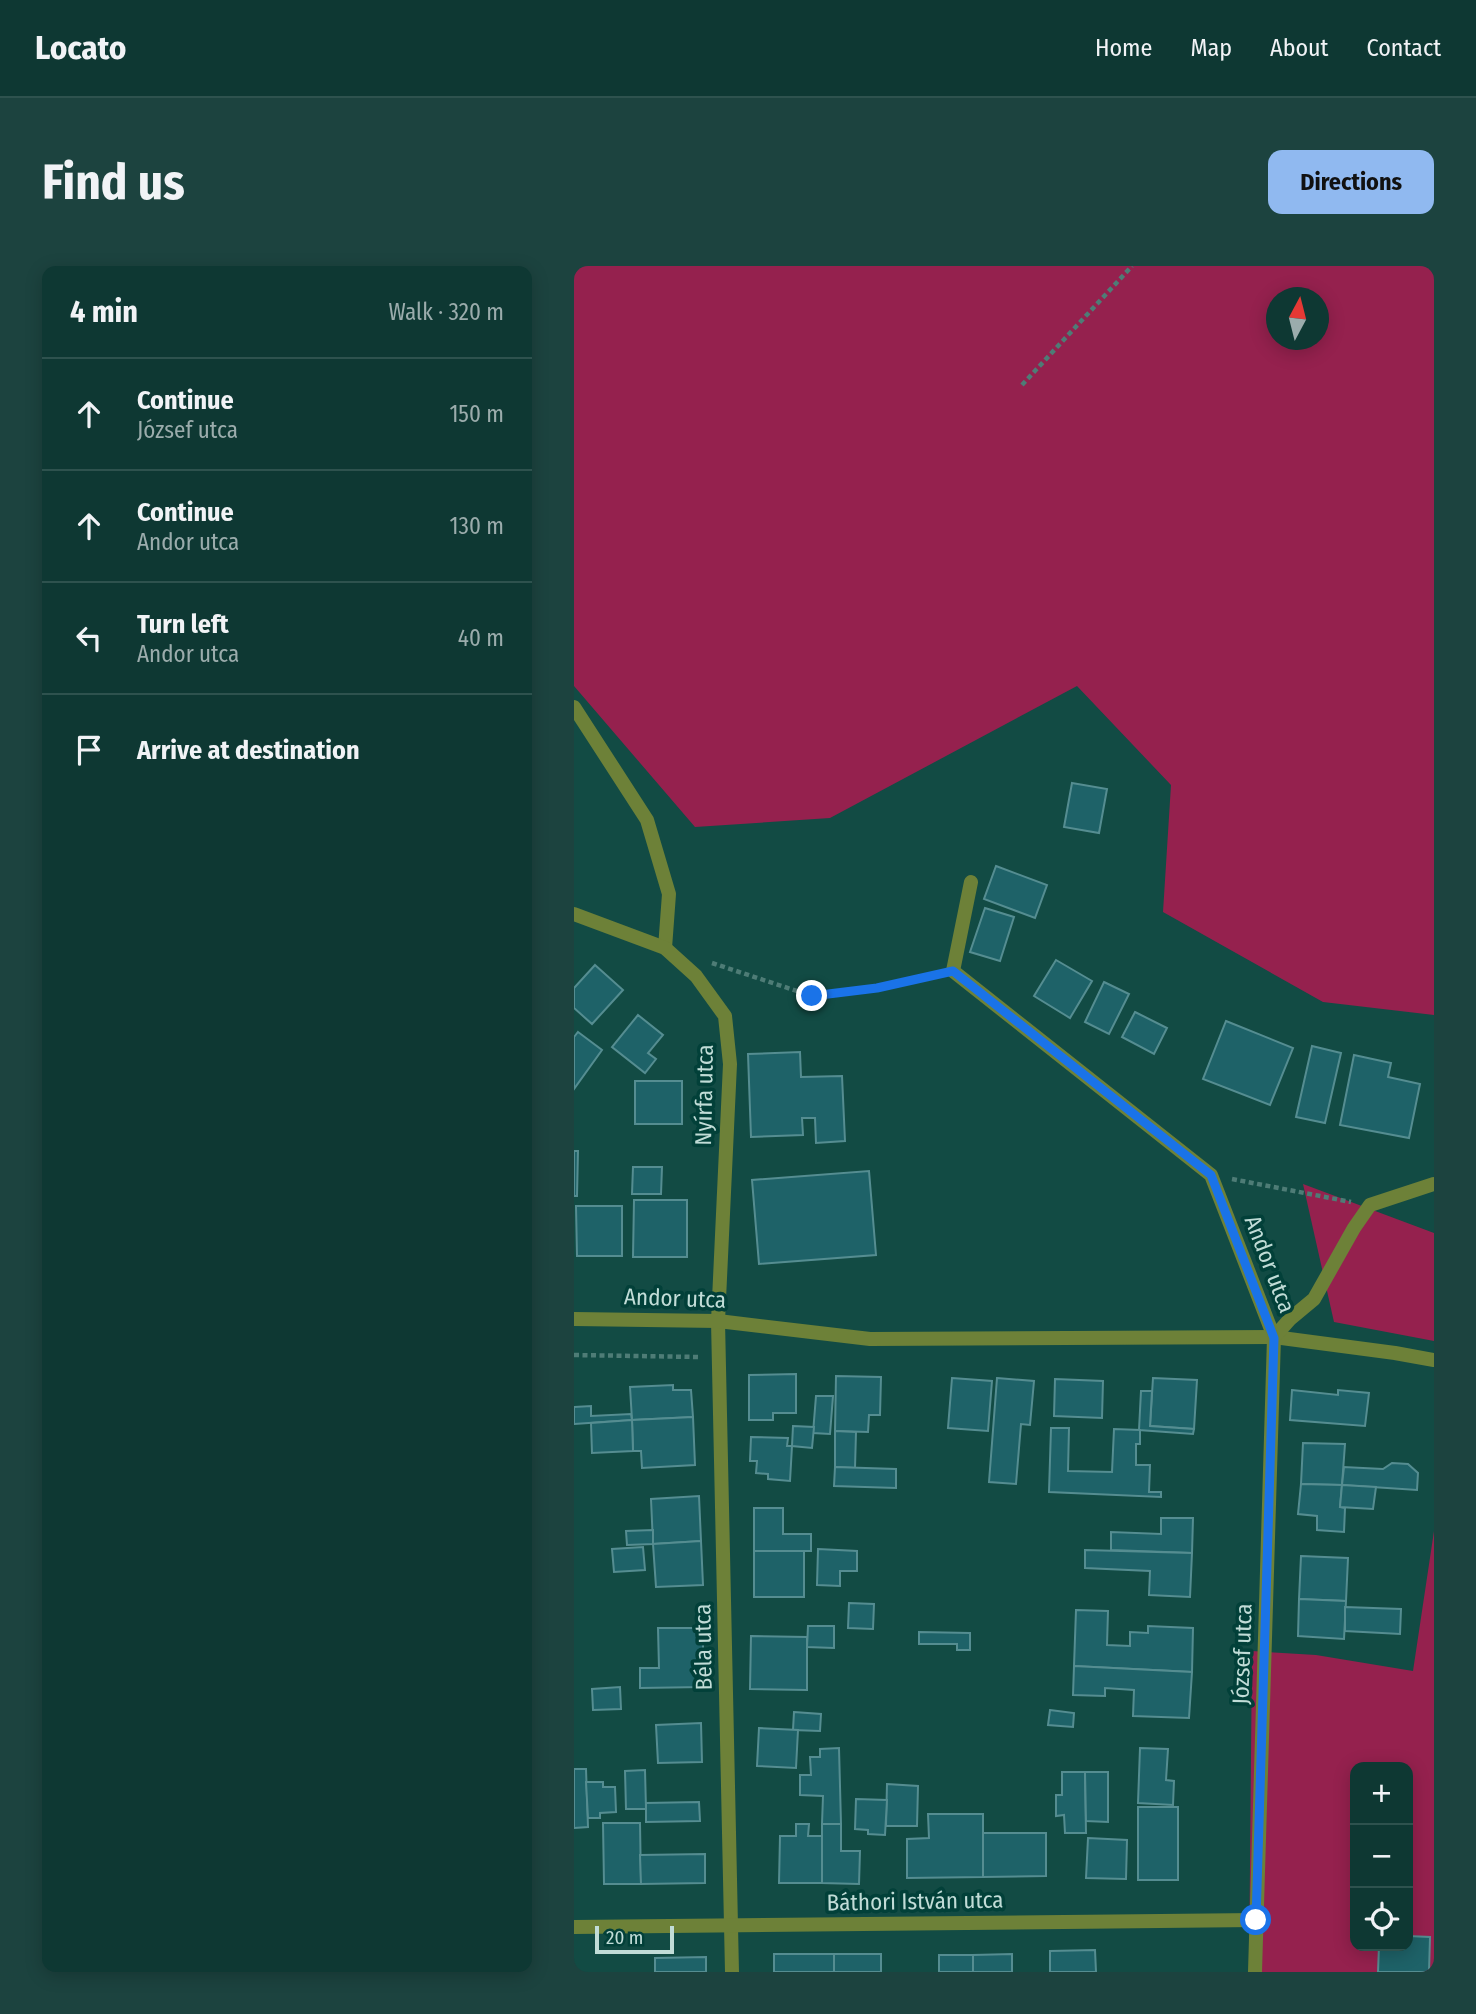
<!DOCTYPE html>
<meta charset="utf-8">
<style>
:root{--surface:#0e3833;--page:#1c433f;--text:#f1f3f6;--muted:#9bacac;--line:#2e524e;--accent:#90b9f0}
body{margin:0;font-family:"Fira Sans Condensed",sans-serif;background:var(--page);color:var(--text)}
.controls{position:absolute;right:21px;bottom:21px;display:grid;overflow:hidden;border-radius:14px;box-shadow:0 4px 18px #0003}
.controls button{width:63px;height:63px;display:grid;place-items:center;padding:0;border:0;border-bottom:2px solid var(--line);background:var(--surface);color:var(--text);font:35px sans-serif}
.compass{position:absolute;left:692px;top:21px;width:63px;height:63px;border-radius:50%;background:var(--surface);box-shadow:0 4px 18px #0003;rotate:7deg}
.scale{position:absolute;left:21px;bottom:18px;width:79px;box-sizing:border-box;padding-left:7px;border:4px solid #c1dcd7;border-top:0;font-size:19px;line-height:24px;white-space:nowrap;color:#c1dcd7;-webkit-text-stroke:5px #024039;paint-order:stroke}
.stop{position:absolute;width:21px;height:21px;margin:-16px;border:5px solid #1a73e8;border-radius:50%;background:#fff}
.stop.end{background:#1a73e8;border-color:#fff;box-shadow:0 2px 7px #0008}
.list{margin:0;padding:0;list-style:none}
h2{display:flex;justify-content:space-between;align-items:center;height:91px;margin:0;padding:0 28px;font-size:30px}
h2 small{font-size:23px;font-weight:400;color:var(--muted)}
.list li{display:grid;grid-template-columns:46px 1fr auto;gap:21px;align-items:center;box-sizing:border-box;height:112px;padding:0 28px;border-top:2px solid var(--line)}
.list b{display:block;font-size:26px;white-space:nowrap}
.list p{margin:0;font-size:23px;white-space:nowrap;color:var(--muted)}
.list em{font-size:23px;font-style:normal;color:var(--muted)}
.icon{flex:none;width:38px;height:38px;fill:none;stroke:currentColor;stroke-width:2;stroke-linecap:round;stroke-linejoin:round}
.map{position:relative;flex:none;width:860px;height:1706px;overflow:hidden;border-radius:14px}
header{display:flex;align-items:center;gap:42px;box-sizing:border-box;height:98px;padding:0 35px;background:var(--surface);border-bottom:2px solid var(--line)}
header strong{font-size:33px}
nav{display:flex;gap:38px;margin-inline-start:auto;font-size:24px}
.intro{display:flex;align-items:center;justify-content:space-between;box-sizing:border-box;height:168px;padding:0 42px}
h1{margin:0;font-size:49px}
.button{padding:18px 32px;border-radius:14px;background:var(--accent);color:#111;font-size:24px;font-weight:700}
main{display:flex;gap:42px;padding:0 42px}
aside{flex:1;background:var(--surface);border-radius:14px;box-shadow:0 4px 18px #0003}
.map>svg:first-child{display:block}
.green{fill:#95214e;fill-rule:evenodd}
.building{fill:#1e6268;stroke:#558d91;stroke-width:2}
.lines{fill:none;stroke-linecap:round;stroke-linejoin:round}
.path{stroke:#4e7c76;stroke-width:4.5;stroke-dasharray:5 3.5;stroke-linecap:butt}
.street{stroke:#6d8138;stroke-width:14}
.route{stroke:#1a73e8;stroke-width:9}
.labels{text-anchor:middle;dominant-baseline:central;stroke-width:7;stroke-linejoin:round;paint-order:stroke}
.street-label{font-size:23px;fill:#c1dcd7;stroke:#024039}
</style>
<header>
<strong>Locato</strong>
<nav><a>Home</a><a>Map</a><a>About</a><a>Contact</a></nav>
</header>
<div class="intro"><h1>Find us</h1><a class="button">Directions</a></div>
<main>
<aside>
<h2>4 min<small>Walk · 320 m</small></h2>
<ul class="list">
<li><svg class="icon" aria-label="ahead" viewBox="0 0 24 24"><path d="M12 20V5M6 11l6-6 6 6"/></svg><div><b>Continue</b><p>József utca</p></div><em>150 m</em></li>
<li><svg class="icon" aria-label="ahead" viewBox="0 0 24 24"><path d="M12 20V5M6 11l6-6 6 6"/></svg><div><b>Continue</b><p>Andor utca</p></div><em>130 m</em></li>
<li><svg class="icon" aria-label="left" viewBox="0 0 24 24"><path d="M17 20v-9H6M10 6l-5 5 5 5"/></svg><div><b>Turn left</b><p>Andor utca</p></div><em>40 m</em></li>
<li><svg class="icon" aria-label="arrive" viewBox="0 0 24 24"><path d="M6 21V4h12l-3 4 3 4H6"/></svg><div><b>Arrive at destination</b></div></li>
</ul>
</aside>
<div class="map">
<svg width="860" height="1706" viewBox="0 0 860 1706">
<rect width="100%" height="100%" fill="#124b44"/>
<!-- green -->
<g class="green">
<path d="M0 0H860V749L749 736 589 646 597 519 503 420 256 552 121 561 0 420ZM702 32H744V74H702Z"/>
<path d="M729 918 860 967V1075L760 1056Z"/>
<path d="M860 1265V1706H675L678 1385 742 1389 839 1405ZM781 1501H834V1680H781Z"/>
</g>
<!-- building -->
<g class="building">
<path d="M498 517 533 523 525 567 490 561Z"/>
<path d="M422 600 473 619 461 652 410 633Z"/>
<path d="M411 642 440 651 426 695 396 686Z"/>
<path d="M482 694 518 715 496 752 460 730Z"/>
<path d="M21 699 49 724 18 758 0 742V722Z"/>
<path d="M530 716 555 728 535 768 511 756Z"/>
<path d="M561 746 593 762 580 788 548 771Z"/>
<path d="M64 749 89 769 74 787 82 793 71 807 38 781Z"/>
<path d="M652 755 719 782 696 839 629 813Z"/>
<path d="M4 766 28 784 0 823V771Z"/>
<path d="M738 780 767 787 751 857 722 851Z"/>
<path d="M226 786 227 811 268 810 271 875 242 877 241 852H228L229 869 177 871 174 788Z"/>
<path d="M780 789 817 797 814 811 846 818 835 872 766 859Z"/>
<rect x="61" y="815" width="47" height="43"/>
<path d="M0 885H4L3 930H0Z"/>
<path d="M59 901H88L87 928H58Z"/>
<path d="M295 905 302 989 185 998 178 914Z"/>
<path d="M60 934H113V991H59Z"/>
<path d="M2 940H48V990H3Z"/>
<path d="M222 1108V1147H199V1154H175V1109Z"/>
<path d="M262 1110 307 1111 306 1149H295L294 1166 261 1165Z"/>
<path d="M378 1112 418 1115 414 1165 374 1162Z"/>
<path d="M423 1112 460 1115 456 1159 447 1158 442 1218 415 1216Z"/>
<path d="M579 1112 623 1114 620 1163 576 1160Z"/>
<path d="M481 1113 529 1115 528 1152 480 1150Z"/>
<path d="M99 1119V1124H117L119 1151 58 1154 56 1121Z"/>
<path d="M718 1124 764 1129V1124L795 1127 791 1160 716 1154Z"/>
<path d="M567 1125H578L576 1160 620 1163 619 1168 565 1164Z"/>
<path d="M242 1130H259L256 1168 239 1167Z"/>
<path d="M17 1140V1150L57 1148 58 1154 0 1158V1141Z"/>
<path d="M119 1151 121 1199 68 1202 67 1185H59L58 1154Z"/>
<path d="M58 1154 59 1185 18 1187 17 1157Z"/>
<path d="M219 1160 240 1161 238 1182 218 1180Z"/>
<path d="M477 1162H495L494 1205 538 1206 540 1163 566 1164V1178H562V1199H576L575 1226H587V1231L475 1226Z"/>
<path d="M261 1165 282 1166 281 1202 261 1201Z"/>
<path d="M177 1171 214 1172 213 1180H218L216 1215 194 1213V1208L182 1207 183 1195H176Z"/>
<path d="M729 1177 771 1178 768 1219 727 1218Z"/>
<path d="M818 1197 834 1198 844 1207 843 1224 768 1219 770 1201 809 1203Z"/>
<path d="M261 1201 322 1203V1222L260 1220Z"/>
<path d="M727 1218 768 1219 766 1241 771 1242 770 1266 743 1264V1250L724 1248Z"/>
<path d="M768 1219 802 1221 799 1243 766 1241Z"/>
<path d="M125 1230 127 1275 79 1278 77 1233Z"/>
<path d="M180 1242H209V1268H237V1285H180Z"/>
<path d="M587 1252H619L618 1287 537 1284V1266L587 1268Z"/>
<path d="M79 1264V1278L53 1279 52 1265Z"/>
<path d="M127 1275 129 1319 82 1321 79 1278Z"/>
<path d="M69 1281 71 1304 40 1306 38 1283Z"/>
<path d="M244 1283 283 1285V1305H266V1320L243 1319Z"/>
<path d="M511 1284 618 1287 616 1331 575 1329 576 1305 511 1302Z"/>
<rect x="180" y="1285" width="50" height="46"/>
<path d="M727 1290 774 1292 772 1335 725 1333Z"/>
<path d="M725 1333 772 1335 770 1373 724 1370Z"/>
<path d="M275 1337 300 1338 299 1363 274 1362Z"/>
<path d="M771 1341 827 1343 826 1368 771 1365Z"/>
<path d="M502 1344 534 1345 533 1379 556 1380V1366L574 1367V1360L619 1362 618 1406 500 1400Z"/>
<path d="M234 1360H260V1382L233 1381Z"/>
<path d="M84 1362H129V1421L66 1422V1402H85Z"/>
<path d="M345 1366 396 1367V1384H383V1378H345Z"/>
<path d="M177 1370 233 1371V1424L176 1423Z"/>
<path d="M500 1400 618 1406 615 1452 559 1450 560 1424 531 1422V1430L499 1429Z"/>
<path d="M46 1421 47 1443 19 1444 18 1423Z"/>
<path d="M476 1444 500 1447 499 1461 474 1459Z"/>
<path d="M220 1446 247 1448 246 1465 219 1464Z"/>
<path d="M127 1457 128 1496 84 1497 82 1459Z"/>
<path d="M185 1462 224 1464 222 1502 183 1500Z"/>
<path d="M265 1482 267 1558H248L249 1530 226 1529V1509H237L236 1491H246V1483Z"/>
<path d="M566 1482 594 1483 592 1514 600 1515 599 1539 564 1537Z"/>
<path d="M0 1503H12L14 1561 0 1562Z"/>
<path d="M71 1504 72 1543H52L51 1505Z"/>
<path d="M488 1506H511L512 1567H491L490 1549 482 1550V1529H488Z"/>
<path d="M511 1506H534V1556L512 1555Z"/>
<path d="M12 1516H29V1521H41L42 1546 26 1547V1552H14Z"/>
<path d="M313 1518 344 1520 343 1560H312Z"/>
<path d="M282 1533 313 1534 311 1569 294 1568V1564L281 1563Z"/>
<path d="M125 1536 126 1555 72 1556V1537Z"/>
<rect x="564" y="1541" width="40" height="73"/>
<path d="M354 1548H409V1611L333 1612V1573L355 1572Z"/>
<path d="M29 1557H66L67 1618H30Z"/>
<path d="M222 1558H235L234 1570H248V1617H205L206 1570H222Z"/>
<path d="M248 1558H267V1585H286L285 1618 248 1617Z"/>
<path d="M409 1567H472V1610L409 1611Z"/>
<path d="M514 1572 553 1574 552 1613 512 1612Z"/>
<path d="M131 1588V1617L67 1618 66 1589Z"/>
<path d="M834 1670 856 1671 855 1706H804L805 1680H834Z"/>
<path d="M521 1684 522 1706H476V1685Z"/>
<rect x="200" y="1688" width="60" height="18"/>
<rect x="260" y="1688" width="47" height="18"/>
<path d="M438 1688V1706H399V1689Z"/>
<rect x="365" y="1689" width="34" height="17"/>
<path d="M132 1691V1706H81V1692Z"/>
</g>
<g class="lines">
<!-- path -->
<g class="path">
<path d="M448 119 558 0"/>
<path d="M138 697 238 730 303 722 361 709"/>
<path d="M658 913 777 936"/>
<path d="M0 1089 125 1091"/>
</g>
<!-- street -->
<g class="street">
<path d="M0 441 73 554 95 628 91 682"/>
<path d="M397 616 379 705 637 909 700 1071 681 1706"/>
<path d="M0 648 91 682 122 710 151 750 156 798 144 1055 158 1706"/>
<path d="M0 1053 144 1055 296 1073 700 1071 821 1087 860 1094"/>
<path d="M700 1071 716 1053 740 1033 780 962 796 939 860 918"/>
<path d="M0 1661 682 1654"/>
</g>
</g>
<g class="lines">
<!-- route -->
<path class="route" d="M238 730 303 722 379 705 637 909 700 1072 682 1654"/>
</g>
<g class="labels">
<!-- street labels -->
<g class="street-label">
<text transform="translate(130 829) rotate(-89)">Nyírfa utca</text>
<text transform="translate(696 998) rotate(69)">Andor utca</text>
<text transform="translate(101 1032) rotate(2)">Andor utca</text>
<text transform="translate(129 1381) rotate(-91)">Béla utca</text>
<text transform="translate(668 1388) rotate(-88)">József utca</text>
<text transform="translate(341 1635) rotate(-1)">Báthori István utca</text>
</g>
</g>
</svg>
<div class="controls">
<button>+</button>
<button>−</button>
<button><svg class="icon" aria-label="locate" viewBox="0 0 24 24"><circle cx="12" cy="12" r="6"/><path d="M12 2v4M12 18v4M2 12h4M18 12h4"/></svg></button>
</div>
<svg class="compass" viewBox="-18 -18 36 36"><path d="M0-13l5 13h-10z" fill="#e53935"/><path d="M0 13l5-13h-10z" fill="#9bacac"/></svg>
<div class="scale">20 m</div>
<div class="stop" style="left:682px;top:1654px"></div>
<div class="stop end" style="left:238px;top:730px"></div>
</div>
</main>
